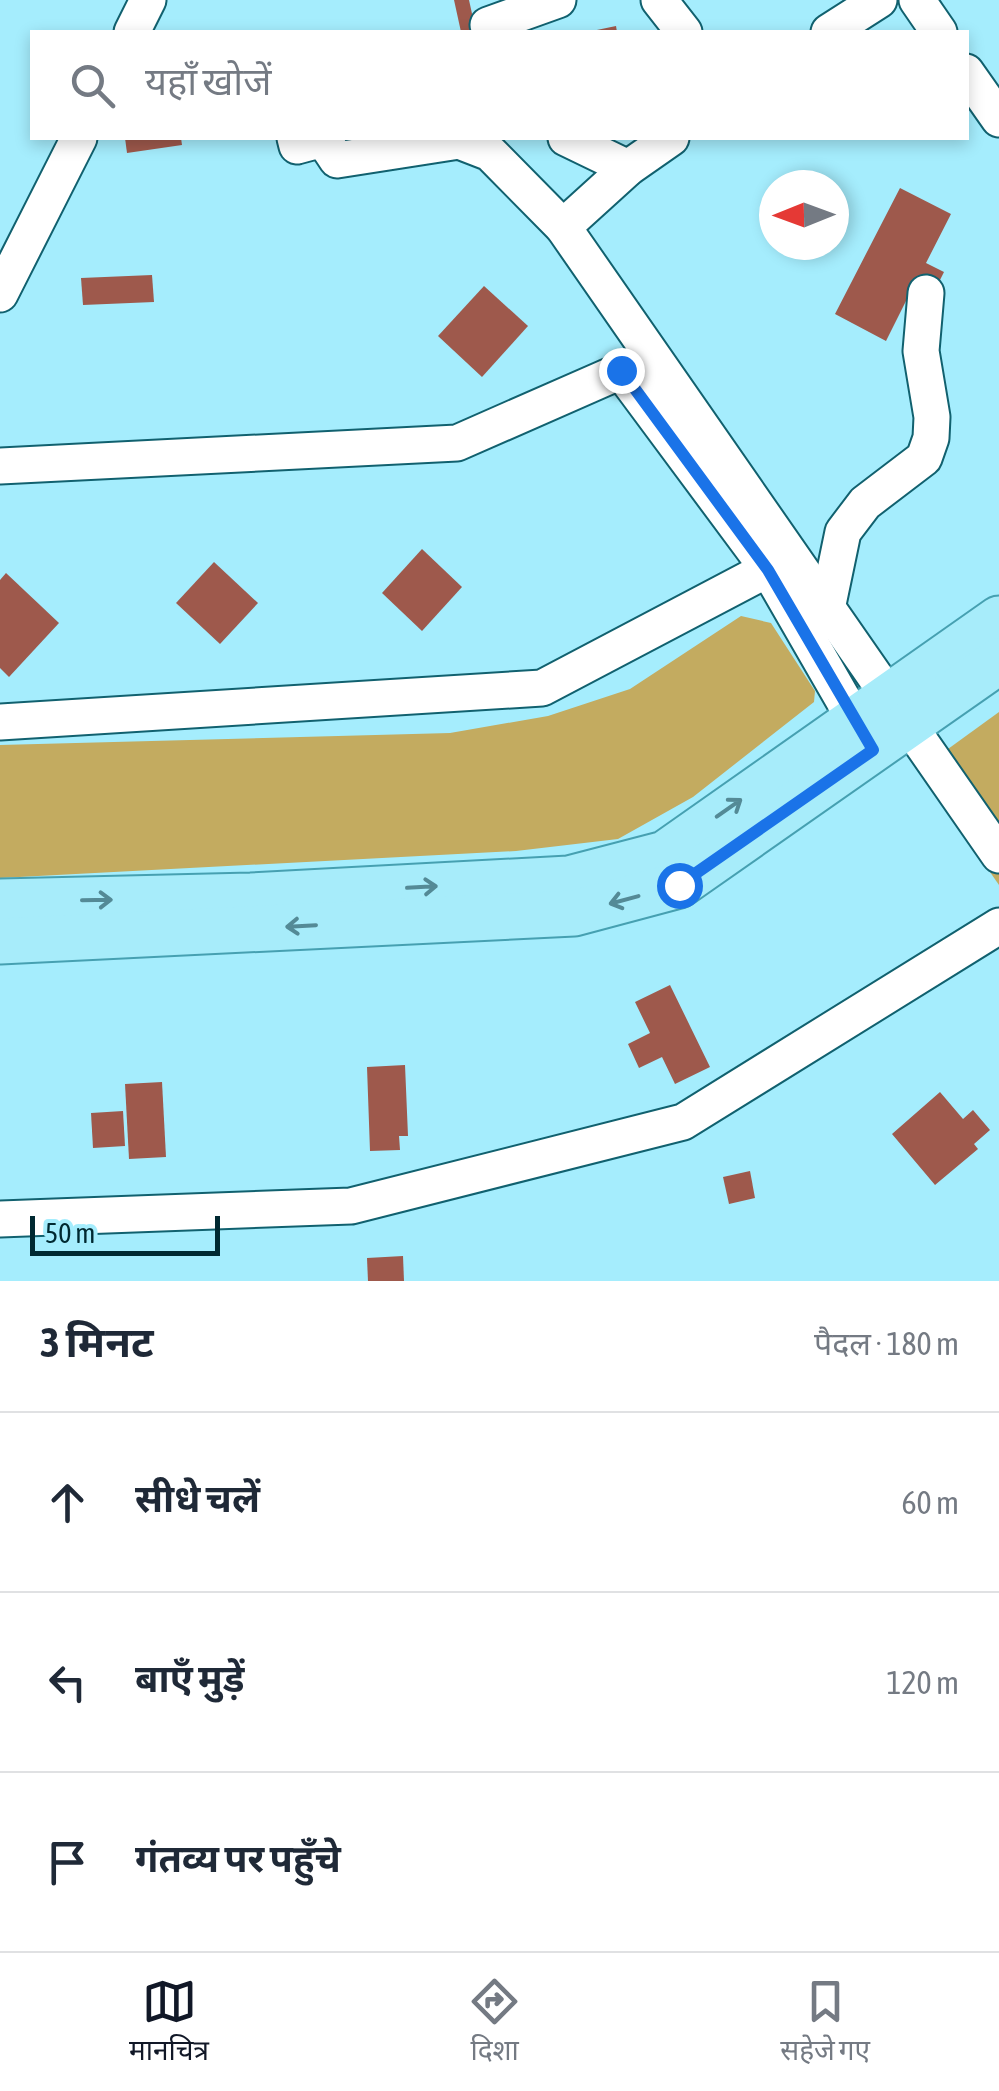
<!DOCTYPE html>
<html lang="hi">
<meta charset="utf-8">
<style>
:root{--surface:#fff;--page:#f6f6f7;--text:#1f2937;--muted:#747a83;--line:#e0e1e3;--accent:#111827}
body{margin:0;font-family:"Asap Condensed","Noto Sans Devanagari",sans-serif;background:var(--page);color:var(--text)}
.compass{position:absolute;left:759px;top:170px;width:90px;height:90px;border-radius:50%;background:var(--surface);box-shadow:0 5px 15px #0003;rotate:269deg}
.scale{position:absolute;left:30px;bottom:25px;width:190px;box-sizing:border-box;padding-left:10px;border:5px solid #002931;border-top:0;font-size:28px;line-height:35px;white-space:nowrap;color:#002931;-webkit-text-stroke:8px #a5edfd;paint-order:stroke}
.stop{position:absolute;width:30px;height:30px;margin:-22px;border:8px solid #1a73e8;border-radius:50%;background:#fff}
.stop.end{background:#1a73e8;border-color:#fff;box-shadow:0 2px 10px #0008}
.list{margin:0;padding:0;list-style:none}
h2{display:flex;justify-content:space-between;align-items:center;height:130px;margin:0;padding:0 40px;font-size:42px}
h2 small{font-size:32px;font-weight:400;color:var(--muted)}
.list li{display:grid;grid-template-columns:65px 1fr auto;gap:30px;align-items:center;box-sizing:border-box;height:180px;padding:0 40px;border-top:2px solid var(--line)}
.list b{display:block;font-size:38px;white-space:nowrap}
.list em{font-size:32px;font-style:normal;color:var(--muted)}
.icon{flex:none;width:55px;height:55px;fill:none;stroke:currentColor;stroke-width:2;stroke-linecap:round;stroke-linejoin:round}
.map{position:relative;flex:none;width:999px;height:1281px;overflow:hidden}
.search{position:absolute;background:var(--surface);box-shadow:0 5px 15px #0003;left:30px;right:30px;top:30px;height:110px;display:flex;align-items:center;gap:25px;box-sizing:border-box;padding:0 35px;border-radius:0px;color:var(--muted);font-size:38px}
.sheet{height:670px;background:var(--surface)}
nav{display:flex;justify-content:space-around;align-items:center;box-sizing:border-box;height:140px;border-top:2px solid var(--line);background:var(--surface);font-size:28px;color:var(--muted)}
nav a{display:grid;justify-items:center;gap:5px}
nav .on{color:var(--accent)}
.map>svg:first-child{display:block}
.green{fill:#c3ab60}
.building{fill:#9e594c}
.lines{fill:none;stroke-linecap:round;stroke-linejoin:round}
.minor-casing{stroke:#11616f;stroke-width:39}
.major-casing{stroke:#46a0b1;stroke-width:49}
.minor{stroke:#fff;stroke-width:35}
.major{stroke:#a7ecfa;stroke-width:45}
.oneway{stroke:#548a96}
.route{stroke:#1a73e8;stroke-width:12}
</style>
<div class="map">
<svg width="999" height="1281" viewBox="0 0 999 1281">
<rect width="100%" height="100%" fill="#a5edfd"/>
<!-- green -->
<g class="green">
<path d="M741 616 771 623 815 691 814 702 693 797 618 839 516 851 0 878V745L450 733 548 716 630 689Z"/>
<path d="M999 712V885L919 770Z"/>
</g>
<!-- building -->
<g class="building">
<path d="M454 0H469L476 32H461Z"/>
<path d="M616 26 617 32H592V31Z"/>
<path d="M125 138H181L182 145 127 153Z"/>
<path d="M900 188 951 214 926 263 944 272 935 290 916 281 886 341 835 314Z"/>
<path d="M152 275 154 302 83 305 81 278Z"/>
<path d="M484 286 528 326 482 377 438 336Z"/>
<path d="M422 549 462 587 422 631 382 593Z"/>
<path d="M214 562 258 603 220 644 176 603Z"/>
<path d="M6 573 59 623 9 677 0 668V580Z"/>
<path d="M670 985 710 1067 675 1084 662 1057 639 1068 628 1044 650 1033 635 1002Z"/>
<path d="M405 1065 408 1136H399L400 1150 370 1151 367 1067Z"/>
<path d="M162 1082 166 1157 129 1159 125 1084Z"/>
<path d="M940 1092 963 1119 973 1110 990 1130 974 1144 978 1149 935 1185 892 1134Z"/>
<path d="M123 1111 125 1146 93 1148 91 1113Z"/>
<path d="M750 1171 755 1198 729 1204 723 1177Z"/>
<path d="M403 1256 404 1281H368L367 1258Z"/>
</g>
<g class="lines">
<defs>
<g id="minor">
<path d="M659 0 684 32"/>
<path d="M917 0 939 32"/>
<path d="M488 25 558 0"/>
<path d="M132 32 148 0"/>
<path d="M829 32 879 0"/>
<path d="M966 72 999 119"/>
<path d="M295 138 297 146 323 139 337 160 459 141 490 153 563 227"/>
<path d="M566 138 628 168"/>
<path d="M671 138 628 168 563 227 999 855"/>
<path d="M0 294 79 138"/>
<path d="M0 466 457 443 621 371 768 569 867 741"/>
<path d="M827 609 843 532 865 503 924 458 931 438 932 417 921 351 926 293"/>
<path d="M0 722 542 688 768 569"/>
<path d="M0 1219 351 1206 683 1122 999 926"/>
</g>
<g id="major">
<path d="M0 902 251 896 569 879 665 854 999 619"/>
<path d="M0 941 574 913 679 885 999 661"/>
</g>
</defs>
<!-- minor casing -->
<use href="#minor" class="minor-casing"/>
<!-- major casing -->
<use href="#major" class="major-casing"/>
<!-- minor -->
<use href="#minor" class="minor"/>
<!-- major -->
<use href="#major" class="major"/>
</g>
<!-- one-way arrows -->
<defs><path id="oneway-shaft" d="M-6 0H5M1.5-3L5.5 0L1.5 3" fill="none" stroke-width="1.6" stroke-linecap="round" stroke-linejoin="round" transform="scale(2.5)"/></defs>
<g class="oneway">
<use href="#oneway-shaft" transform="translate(729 808) rotate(-35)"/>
<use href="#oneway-shaft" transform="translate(422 887) rotate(-3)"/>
<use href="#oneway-shaft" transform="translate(97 900) rotate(-1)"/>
<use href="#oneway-shaft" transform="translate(624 900) rotate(165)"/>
<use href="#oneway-shaft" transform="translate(301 926) rotate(177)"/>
</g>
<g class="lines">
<!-- route -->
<path class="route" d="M621 370 768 570 873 750 679 885"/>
</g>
</svg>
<svg class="compass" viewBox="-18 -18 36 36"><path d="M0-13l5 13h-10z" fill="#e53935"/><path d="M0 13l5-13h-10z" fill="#747a83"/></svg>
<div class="scale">50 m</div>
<div class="stop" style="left:679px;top:885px"></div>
<div class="stop end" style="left:621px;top:370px"></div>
<div class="search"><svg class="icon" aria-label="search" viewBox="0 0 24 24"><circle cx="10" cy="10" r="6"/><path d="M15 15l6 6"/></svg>यहाँ खोजें</div>
</div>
<section class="sheet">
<h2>3 मिनट<small>पैदल · 180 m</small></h2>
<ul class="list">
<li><svg class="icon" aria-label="ahead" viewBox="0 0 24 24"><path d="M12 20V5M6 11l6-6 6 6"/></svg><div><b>सीधे चलें</b></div><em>60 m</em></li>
<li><svg class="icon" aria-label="left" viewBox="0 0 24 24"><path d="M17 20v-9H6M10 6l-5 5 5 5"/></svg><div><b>बाएँ मुड़ें</b></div><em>120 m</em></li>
<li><svg class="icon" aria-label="arrive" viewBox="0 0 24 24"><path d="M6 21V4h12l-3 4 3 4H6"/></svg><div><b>गंतव्य पर पहुँचे</b></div></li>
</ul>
</section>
<nav>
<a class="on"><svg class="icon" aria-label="map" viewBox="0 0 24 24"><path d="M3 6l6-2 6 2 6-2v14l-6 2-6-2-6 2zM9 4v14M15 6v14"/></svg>मानचित्र</a>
<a><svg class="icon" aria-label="directions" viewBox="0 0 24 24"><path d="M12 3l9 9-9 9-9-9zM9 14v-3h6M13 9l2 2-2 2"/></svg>दिशा</a>
<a><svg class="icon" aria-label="saved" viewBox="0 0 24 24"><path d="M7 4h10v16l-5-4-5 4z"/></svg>सहेजे गए</a>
</nav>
